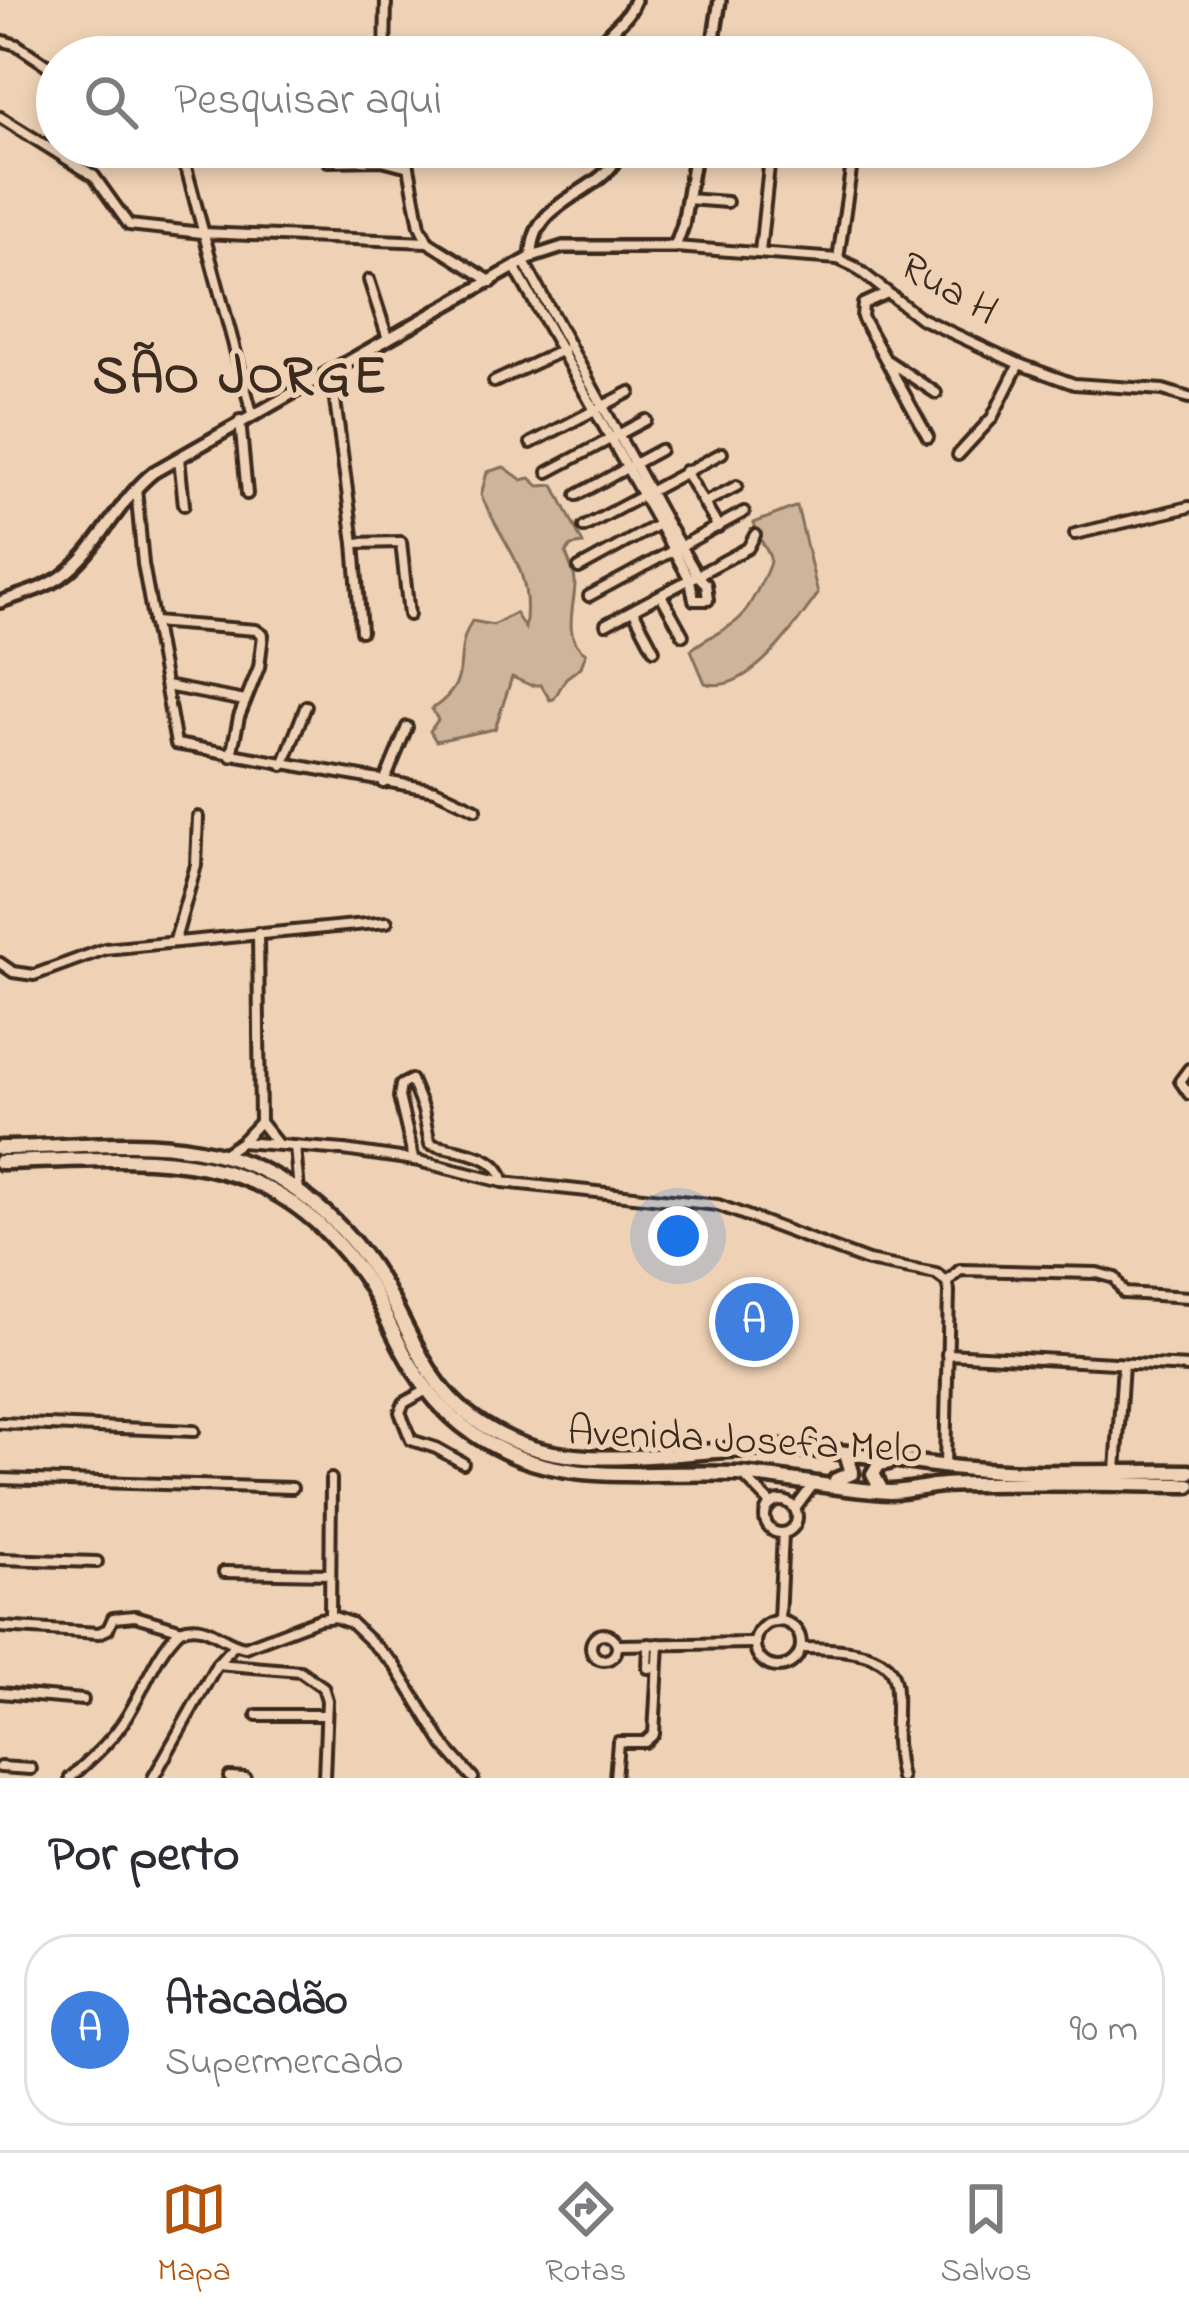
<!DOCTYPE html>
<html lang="pt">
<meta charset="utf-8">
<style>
:root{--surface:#fff;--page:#f2f2f3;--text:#2b2b33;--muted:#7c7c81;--line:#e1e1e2;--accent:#b45309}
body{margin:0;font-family:"Indie Flower",sans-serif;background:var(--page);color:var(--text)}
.you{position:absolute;left:678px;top:1236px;width:42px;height:42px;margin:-30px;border:9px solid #fff;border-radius:50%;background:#1a73e8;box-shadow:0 0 0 18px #1a73e833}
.badge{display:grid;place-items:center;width:78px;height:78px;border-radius:50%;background:var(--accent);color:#fff;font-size:39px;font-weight:700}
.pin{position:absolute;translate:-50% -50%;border:6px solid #fff;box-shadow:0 3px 12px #0006}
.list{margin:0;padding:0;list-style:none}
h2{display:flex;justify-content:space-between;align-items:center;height:156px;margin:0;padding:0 48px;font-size:51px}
h2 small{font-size:39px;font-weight:400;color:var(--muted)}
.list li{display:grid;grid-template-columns:78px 1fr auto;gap:36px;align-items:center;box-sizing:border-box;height:192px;margin:0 24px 24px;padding:0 24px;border:3px solid var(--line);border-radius:48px}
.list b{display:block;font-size:45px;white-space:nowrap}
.list p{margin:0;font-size:39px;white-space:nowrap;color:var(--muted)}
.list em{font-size:39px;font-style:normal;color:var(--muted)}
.icon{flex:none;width:66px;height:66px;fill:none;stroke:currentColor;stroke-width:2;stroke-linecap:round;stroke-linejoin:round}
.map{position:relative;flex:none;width:1189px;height:1778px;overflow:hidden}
.search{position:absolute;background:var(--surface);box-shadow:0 6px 18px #0003;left:36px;right:36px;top:36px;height:132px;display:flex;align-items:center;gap:30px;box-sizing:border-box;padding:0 42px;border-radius:66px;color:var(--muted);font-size:45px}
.sheet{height:372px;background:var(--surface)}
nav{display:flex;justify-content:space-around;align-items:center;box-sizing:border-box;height:168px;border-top:3px solid var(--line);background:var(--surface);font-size:33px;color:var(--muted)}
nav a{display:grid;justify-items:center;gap:6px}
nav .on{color:var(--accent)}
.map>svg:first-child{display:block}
.green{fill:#ceb49a;stroke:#846f5c;stroke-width:3}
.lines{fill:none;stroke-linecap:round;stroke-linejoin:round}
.minor-casing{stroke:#3b2a1e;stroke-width:16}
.tertiary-casing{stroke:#3b2a1e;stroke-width:18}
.primary-casing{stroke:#3b2a1e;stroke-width:21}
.minor{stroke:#efd2b6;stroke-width:8}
.tertiary{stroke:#efd2b6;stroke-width:9}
.primary{stroke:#efd2b6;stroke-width:12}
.labels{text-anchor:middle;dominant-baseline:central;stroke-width:10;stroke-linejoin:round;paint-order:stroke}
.street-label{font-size:42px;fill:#3b2a1e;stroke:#efd2b6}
.district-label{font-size:54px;font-weight:bold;letter-spacing:3px;fill:#3b2a1e;stroke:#efd2b6}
</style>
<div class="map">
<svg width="1189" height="1778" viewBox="0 0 1189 1778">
<rect width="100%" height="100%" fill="#efd2b6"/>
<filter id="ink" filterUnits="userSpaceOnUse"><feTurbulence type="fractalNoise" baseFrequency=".00833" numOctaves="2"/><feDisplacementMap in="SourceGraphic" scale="24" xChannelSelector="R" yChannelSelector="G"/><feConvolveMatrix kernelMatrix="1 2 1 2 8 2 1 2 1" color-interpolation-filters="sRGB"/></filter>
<g filter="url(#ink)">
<!-- green -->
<g class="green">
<path d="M504 467 522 480 530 478 539 486 554 485 583 544 571 546 566 553C568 561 575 573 575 581 576 604 560 637 586 653L581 667 566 678 554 699 550 700 541 685H530L512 677 495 729 436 741 430 731 438 720 432 709C477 678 449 659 472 621L493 625 515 613 525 628C534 567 502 545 481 495L487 472Z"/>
<path d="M797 506 818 594C796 624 748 697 705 683L691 650C705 637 727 631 740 618 747 611 772 566 770 558 766 545 756 537 754 523Z"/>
</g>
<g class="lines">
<defs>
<g id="minor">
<path d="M0 40 17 45 57 72"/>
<path d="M385 57 386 0"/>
<path d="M789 57 797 54 828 57"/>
<path d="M0 117 94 176 129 225 202 233 428 242 492 282"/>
<path d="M170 147 187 171 252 413"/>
<path d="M328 161 382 160 409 167 420 226 428 242"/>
<path d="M687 199 727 202"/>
<path d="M675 247 838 259 855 267 920 318 1019 364 1074 384 1163 390 1189 398"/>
<path d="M760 252 771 147"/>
<path d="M838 259 851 170"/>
<path d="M515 268 690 580 694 600H708L706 584 697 575 665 520 524 262"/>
<path d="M369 280 388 339"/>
<path d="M885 294 863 304 862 317 928 437"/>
<path d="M888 361 936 393"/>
<path d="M331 370 354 543 361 631"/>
<path d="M494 382 563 350"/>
<path d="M240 420 247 494"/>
<path d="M531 443 630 392"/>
<path d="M958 455 992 418 1019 364"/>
<path d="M179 458 184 505"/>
<path d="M685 471 718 527"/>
<path d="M548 472 646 420"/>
<path d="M136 488 143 564 176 744 435 790 476 809"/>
<path d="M577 495 660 450"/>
<path d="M704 503 737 486"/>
<path d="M584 527 722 453"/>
<path d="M1075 534 1189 507"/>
<path d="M354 543 401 542 409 615"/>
<path d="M579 568 659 524"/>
<path d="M661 595 683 635"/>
<path d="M589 596 744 512"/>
<path d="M633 610 654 650"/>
<path d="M153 622 256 630 263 635 259 667 239 717 231 756"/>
<path d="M606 624 748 548 755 535"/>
<path d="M166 686 245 701"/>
<path d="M283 765 306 706"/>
<path d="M384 783 407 727"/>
<path d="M258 933 260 1122 276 1142"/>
<path d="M175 940 196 865 198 817"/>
<path d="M0 963 13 972 34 975 105 949 387 922"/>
<path d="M1189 1069 1180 1081 1189 1094"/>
<path d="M241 1142 260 1122"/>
<path d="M295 1146 299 1192"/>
<path d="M223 1154 241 1142 344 1150 414 1160 503 1182 718 1205 868 1261 936 1274 947 1282 949 1291 945 1466"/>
<path d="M414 1160 399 1097 401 1085 411 1080 423 1110 430 1144C454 1151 501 1153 503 1182"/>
<path d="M947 1282 960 1270 1097 1273 1115 1278 1124 1293 1189 1297"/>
<path d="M947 1354 1189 1367"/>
<path d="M425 1391 404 1403 400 1412 411 1440 436 1448 463 1463"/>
<path d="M0 1423 194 1431"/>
<path d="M1116 1471 1123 1364"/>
<path d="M744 1476 771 1504"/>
<path d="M0 1479 292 1488"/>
<circle cx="781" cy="1517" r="16"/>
<path d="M795 1509 815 1482"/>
<path d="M0 1559 97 1562"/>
<path d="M224 1572 329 1574"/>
<path d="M330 1617 331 1479"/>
<path d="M779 1620 783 1533"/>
<circle cx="778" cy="1644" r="23"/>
<path d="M0 1627 99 1633 108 1629 113 1618 135 1616 179 1629"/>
<circle cx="604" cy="1647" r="13"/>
<path d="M649 1644 648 1668 657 1667"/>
<path d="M617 1645 754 1643"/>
<path d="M801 1648C938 1649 880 1689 901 1778"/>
<path d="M217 1664 300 1671 323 1687 327 1700 324 1778"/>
<path d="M0 1693 83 1700"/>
<path d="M257 1715H326"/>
<path d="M0 1767 31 1769"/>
<path d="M229 1777 245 1778"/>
<path d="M70 1778C92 1758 114 1739 129 1713 147 1684 155 1654 180 1630 207 1619 220 1643 245 1647L319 1619 334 1617 351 1623 394 1664 444 1745 473 1778"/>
<path d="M153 1778 217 1664 234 1645"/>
<path d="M615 1778 618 1742H645L654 1734 659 1644"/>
</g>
<g id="tertiary">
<path d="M594 57C602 32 627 23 635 0"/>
<path d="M711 57 720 0"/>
<path d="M532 257C530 194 612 195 620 147"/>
<path d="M0 602C20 595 43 589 61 577 99 550 117 501 154 472L532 257 563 247H675L683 225 696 147"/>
</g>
<g id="primary">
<path d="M0 1148C65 1148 136 1138 199 1150 284 1165 354 1226 392 1301 426 1365 440 1409 513 1441 591 1475 698 1446 782 1448 846 1449 908 1464 971 1469 1043 1475 1117 1471 1189 1472"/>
<path d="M0 1162C125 1160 246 1139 338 1244 354 1262 369 1281 379 1303 411 1369 434 1418 504 1451 576 1486 660 1470 737 1474 788 1477 839 1490 890 1492 908 1492 926 1486 944 1485 1025 1482 1108 1484 1189 1485"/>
<path d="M836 1480 852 1473 846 1453"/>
<path d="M882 1491 873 1474 879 1464 889 1462"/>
</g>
</defs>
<!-- minor casing -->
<use href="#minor" class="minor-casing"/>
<!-- tertiary casing -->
<use href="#tertiary" class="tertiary-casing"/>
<!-- primary casing -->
<use href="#primary" class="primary-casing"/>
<!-- minor -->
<use href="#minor" class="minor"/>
<!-- tertiary -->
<use href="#tertiary" class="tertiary"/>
<!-- primary -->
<use href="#primary" class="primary"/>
</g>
</g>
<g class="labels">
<!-- street labels -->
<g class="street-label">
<text transform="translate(948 290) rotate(30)">Rua H</text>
<text transform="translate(745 1442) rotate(3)">Avenida Josefa Melo</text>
</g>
<!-- district labels -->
<g class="district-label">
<text x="241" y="379">SÃO JORGE</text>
</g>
</g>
</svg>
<div class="you"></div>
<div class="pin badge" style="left:754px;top:1322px;background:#3f7fe0">A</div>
<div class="search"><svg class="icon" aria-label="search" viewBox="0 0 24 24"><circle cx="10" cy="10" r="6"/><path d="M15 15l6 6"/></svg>Pesquisar aqui</div>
</div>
<section class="sheet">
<h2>Por perto<small></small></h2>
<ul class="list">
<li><span class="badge" style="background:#3f7fe0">A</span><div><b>Atacadão</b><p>Supermercado</p></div><em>90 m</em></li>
</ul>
</section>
<nav>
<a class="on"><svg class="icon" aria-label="map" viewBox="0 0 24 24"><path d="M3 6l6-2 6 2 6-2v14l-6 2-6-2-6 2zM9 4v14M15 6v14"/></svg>Mapa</a>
<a><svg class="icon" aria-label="directions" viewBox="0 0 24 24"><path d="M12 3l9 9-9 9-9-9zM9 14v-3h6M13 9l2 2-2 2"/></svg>Rotas</a>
<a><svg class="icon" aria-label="saved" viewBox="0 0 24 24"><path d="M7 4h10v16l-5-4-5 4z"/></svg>Salvos</a>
</nav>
